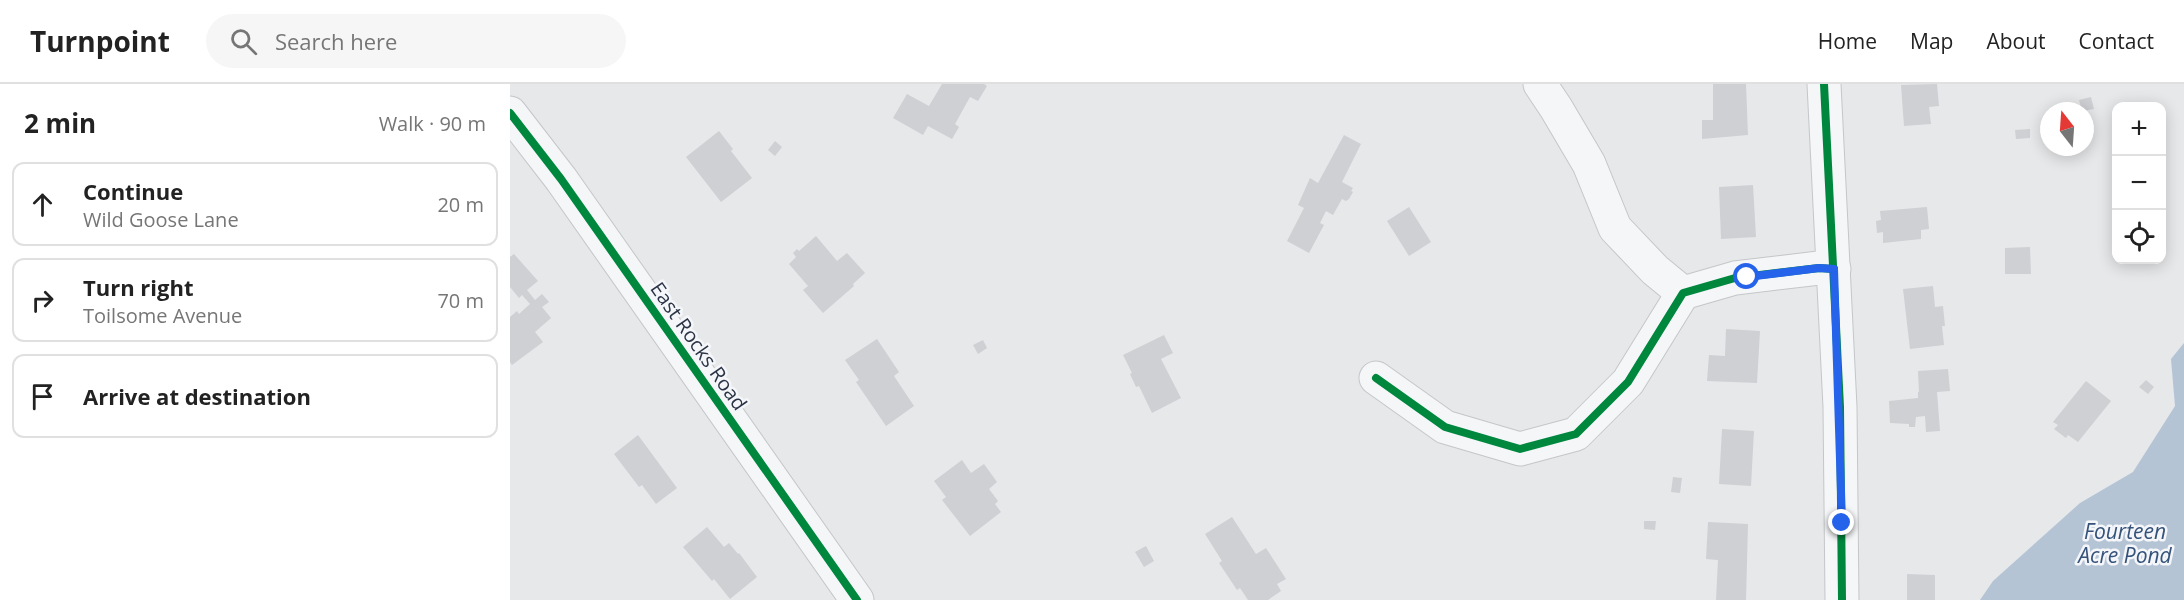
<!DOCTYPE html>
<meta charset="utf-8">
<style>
:root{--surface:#fff;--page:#f6f6f6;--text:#222;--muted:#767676;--line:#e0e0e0}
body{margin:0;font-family:"Open Sans",sans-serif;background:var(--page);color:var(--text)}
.controls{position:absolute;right:18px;top:18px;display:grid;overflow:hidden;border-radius:12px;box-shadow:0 3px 15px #0003}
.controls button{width:54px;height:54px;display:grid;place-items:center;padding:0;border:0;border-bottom:2px solid var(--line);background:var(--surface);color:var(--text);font:30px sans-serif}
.compass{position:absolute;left:1530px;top:18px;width:54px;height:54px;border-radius:50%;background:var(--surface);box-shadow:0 3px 15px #0003;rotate:343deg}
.stop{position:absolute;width:18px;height:18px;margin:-14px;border:4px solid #2563eb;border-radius:50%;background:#fff}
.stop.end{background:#2563eb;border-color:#fff;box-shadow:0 2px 6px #0008}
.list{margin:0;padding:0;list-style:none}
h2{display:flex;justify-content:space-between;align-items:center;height:78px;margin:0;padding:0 24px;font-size:26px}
h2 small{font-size:20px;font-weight:400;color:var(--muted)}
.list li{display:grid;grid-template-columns:39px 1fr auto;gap:18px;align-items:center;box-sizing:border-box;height:84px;margin:0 12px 12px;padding:0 12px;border:2px solid var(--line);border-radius:12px}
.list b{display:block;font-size:22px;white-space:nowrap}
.list p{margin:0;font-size:20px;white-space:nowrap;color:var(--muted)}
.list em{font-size:20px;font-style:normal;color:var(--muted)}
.icon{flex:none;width:33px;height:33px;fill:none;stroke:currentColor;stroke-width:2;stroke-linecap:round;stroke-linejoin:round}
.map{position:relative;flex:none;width:1674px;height:516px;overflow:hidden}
header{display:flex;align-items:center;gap:36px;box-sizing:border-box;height:84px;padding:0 30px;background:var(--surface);border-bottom:2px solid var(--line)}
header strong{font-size:28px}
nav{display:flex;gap:33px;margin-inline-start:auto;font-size:21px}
.search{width:420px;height:54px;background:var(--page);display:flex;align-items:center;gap:15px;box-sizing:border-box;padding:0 21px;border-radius:33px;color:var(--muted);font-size:22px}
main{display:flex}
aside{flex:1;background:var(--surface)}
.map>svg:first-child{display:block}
.water{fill:#b4c4d5}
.building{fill:#ced0d3}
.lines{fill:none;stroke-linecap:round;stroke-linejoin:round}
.minor-casing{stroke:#c4c6c8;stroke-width:35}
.minor{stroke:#f5f6f7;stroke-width:33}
.cycleway-casing{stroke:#f4f6f9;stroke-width:11}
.cycleway{stroke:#00873e;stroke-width:8}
.route{stroke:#2563eb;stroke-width:8}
.labels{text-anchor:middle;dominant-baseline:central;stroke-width:5;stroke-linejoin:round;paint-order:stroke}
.street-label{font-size:20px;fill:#2b3445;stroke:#f4f6f9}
.water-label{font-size:21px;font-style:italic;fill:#34527a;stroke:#f4f6f9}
</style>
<header>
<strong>Turnpoint</strong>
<div class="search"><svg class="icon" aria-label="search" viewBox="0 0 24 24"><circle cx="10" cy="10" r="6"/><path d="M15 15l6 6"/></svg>Search here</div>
<nav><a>Home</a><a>Map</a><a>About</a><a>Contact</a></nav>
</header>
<main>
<aside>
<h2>2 min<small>Walk · 90 m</small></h2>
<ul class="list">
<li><svg class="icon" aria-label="ahead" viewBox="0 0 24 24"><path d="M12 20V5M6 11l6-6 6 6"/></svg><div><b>Continue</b><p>Wild Goose Lane</p></div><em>20 m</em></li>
<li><svg class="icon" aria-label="right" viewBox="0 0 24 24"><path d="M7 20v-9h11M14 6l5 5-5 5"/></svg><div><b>Turn right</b><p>Toilsome Avenue</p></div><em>70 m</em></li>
<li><svg class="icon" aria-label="arrive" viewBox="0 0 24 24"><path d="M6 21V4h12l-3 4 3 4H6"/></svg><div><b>Arrive at destination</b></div></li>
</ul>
</aside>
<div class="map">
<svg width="1674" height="516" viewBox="0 0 1674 516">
<rect width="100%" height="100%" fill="#e6e8ea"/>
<!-- water -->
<path class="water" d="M1674 259V516H1470L1483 497 1570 419 1623 388 1665 322 1661 275Z"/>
<!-- building -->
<g class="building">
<path d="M432 0H474L477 2 468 17 460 13 445 40 449 43 442 55 418 42 413 51 383 34 397 10 419 22Z"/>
<path d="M1203 0H1236L1238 51 1192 55V36H1203Z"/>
<path d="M1427 0 1429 22 1419 23 1421 40 1394 42 1391 1Z"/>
<path d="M1581 13 1584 25 1572 27 1569 16Z"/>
<path d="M1520 45V54L1506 55 1505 46Z"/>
<path d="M209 47 223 65 221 67 242 94 211 118 176 73Z"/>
<path d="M834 51 851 60 832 98 843 104 841 107 843 108 839 115 836 117 832 115 823 131 816 127 810 139 814 141 799 169 777 157 794 124 788 121 800 94 808 99Z"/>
<path d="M265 57 272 63 265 72 258 66Z"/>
<path d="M1243 101 1246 153 1211 155 1209 103Z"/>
<path d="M899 123 921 158 899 172 877 137Z"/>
<path d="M1417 123 1419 145 1411 146V155L1373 159V148L1367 149 1366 137 1371 136 1370 127Z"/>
<path d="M306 152 327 177 337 169 355 189 343 200 344 202 313 229 293 206 298 202 279 180 286 173 283 169 287 165 289 167Z"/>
<path d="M1520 163 1521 190H1495V164Z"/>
<path d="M4 170 28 197 17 206 25 216 32 210 39 218 32 223 41 234 25 248 33 258 2 281 0 278V233L7 227 9 230 20 220 12 211 9 214 0 203V173Z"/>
<path d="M1423 202 1425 223 1433 222 1435 242H1432L1434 261 1400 265 1393 205Z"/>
<path d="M1216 245 1250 247 1247 299 1197 297 1199 271 1215 272Z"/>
<path d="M654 251 663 269 651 275 671 314 642 329 629 302 626 303 620 290 622 289 613 271Z"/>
<path d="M367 255 389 288 384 292 404 322 376 342 346 298 349 296 335 276Z"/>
<path d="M473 256 477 264 468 270 463 261Z"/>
<path d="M1438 285 1440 307 1427 308 1430 347 1416 348 1415 332 1406 333 1405 343H1399V340L1380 339 1379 317 1408 314V308H1409L1408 287Z"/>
<path d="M1636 296 1644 303 1638 310 1629 303Z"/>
<path d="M1576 297 1601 317 1568 358 1558 351 1556 354 1544 345 1548 341 1543 338Z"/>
<path d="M1212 345 1244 347 1241 402 1209 400Z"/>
<path d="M128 351 167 404 146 420 132 401 129 403 104 370Z"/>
<path d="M452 376 461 389 474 380 487 398 479 405 488 417 485 420 491 428 460 452 432 416 436 413 424 397Z"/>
<path d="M1163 393 1172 394 1170 409 1161 408Z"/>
<path d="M722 433 746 470 756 464 776 495 767 500 771 507 758 516H738L730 504 727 506 709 479 712 477 695 450Z"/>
<path d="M1134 437H1146L1145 446 1134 445Z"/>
<path d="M1198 438 1238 440 1236 516H1206L1208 476 1196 475Z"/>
<path d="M197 443 214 463 219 459 228 470 229 469 247 493 220 515 204 495 202 497 173 463Z"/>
<path d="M636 462 644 477 634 483 625 468Z"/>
<path d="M1397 490 1425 491V516H1397Z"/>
</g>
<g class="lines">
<defs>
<g id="minor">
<path d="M1030 0 1046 24 1079 80 1105 144 1145 186 1173 209"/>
<path d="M1314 0 1330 323 1332 516"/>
<path d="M0 29 51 95 347 516"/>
<path d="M866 294 935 343 1010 365 1066 350 1118 298 1173 209 1225 194 1309 184 1324 185"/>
</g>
</defs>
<!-- minor casing -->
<use href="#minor" class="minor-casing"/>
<!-- minor -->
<use href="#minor" class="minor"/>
<defs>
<g id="cycleway">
<path d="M1314 0 1330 323 1332 516"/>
<path d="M0 29 51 95 347 516"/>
<path d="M866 294 935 343 1010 365 1066 350 1118 298 1173 209 1225 194 1309 184 1324 185"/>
</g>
</defs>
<!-- cycleway casing -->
<use href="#cycleway" class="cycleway-casing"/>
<!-- cycleway -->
<use href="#cycleway" class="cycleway"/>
</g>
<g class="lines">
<!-- route -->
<path class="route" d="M1237 193 1309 184 1324 185 1332 439"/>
</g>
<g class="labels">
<!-- street labels -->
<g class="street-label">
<text transform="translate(189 262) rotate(55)">East Rocks Road</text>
</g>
<!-- water labels -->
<g class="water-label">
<text x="1615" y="447">Fourteen<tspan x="1615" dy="24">Acre Pond</tspan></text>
</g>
</g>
</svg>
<div class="controls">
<button>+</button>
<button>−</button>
<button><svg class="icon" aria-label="locate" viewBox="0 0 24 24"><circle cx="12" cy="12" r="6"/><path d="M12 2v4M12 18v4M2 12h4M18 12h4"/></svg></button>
</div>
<svg class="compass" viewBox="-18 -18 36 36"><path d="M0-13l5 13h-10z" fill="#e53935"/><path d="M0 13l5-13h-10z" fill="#767676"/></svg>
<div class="stop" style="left:1237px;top:193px"></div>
<div class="stop end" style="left:1332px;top:439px"></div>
</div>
</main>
